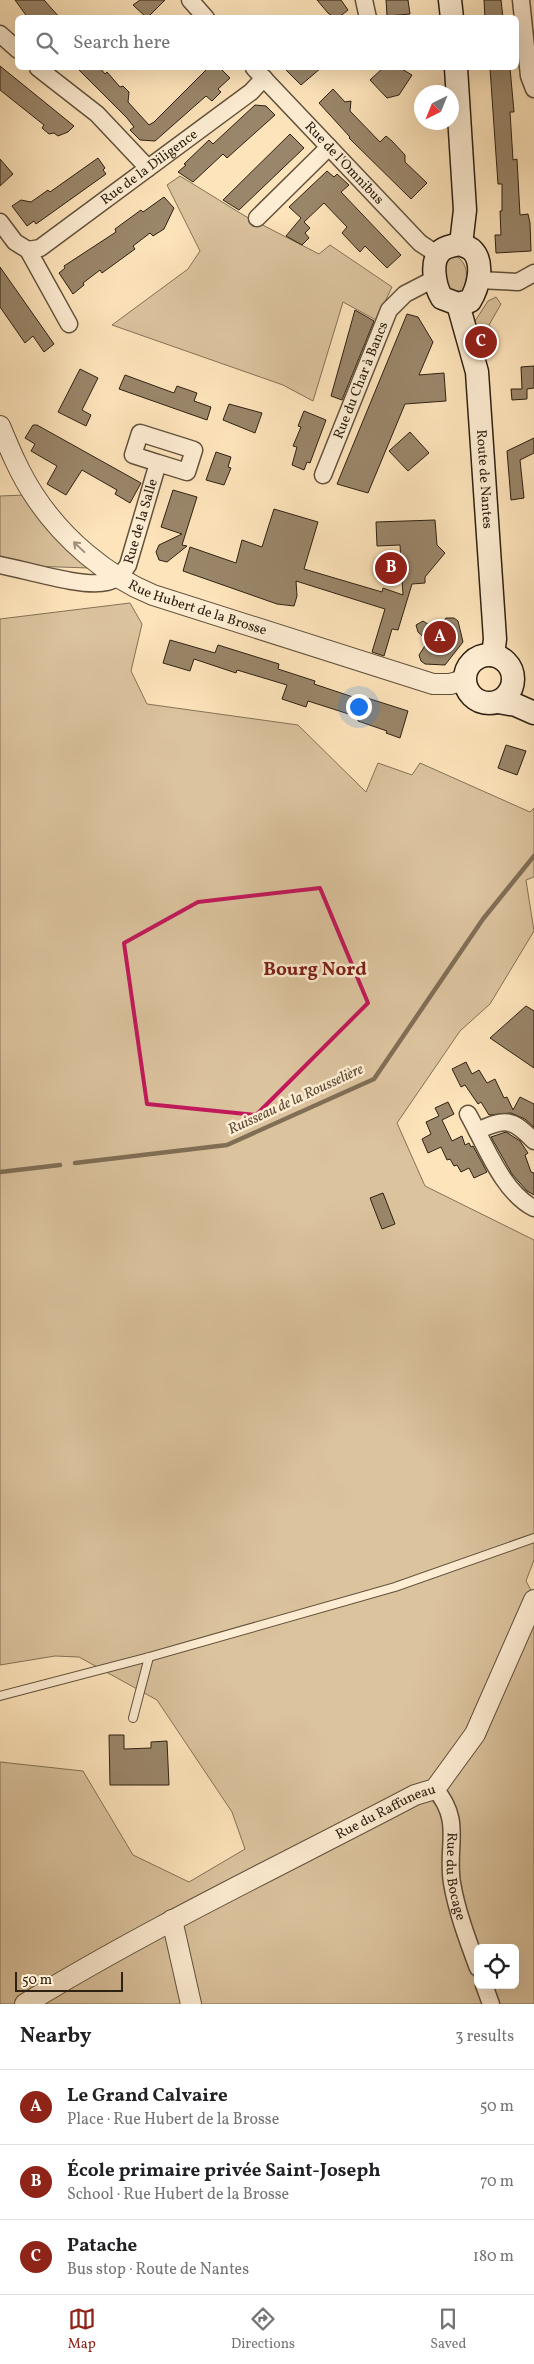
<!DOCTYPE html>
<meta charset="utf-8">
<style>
:root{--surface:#fff;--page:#f6f6f6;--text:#202124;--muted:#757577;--line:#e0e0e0;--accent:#8f2418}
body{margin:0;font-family:Vollkorn,serif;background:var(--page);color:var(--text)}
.controls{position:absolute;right:15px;bottom:15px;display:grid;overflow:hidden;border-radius:8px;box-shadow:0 5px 20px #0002}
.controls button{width:45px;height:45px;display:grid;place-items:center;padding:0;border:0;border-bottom:1px solid var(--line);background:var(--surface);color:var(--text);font:25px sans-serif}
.compass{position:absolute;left:414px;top:85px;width:45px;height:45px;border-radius:50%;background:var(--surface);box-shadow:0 5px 20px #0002;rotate:223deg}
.scale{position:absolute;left:15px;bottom:12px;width:108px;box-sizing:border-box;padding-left:5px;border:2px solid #2e2112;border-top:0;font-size:14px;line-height:18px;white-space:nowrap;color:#2e2112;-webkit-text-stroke:4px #feedd3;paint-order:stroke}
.you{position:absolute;left:358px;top:706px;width:18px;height:18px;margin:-12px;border:4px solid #fff;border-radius:50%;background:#1a73e8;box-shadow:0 0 0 8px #1a73e833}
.badge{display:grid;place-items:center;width:32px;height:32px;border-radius:50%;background:var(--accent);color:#fff;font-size:16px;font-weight:700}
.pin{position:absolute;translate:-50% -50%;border:2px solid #fff;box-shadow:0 1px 5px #0006}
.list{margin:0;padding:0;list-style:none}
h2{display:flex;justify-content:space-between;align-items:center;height:65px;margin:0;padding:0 20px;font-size:21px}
h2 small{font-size:16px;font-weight:400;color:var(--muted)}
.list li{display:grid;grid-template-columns:32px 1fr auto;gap:15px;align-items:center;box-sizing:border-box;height:75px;padding:0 20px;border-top:1px solid var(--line)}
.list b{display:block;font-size:19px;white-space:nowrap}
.list p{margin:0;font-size:16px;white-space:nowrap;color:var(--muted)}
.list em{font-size:16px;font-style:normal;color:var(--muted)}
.icon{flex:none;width:28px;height:28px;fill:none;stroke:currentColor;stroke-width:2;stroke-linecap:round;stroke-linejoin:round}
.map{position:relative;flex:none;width:534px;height:2004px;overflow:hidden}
.search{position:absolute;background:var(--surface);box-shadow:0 5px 20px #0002;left:15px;right:15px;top:15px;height:55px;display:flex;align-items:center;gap:12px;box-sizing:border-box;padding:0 18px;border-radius:8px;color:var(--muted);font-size:19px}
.sheet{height:290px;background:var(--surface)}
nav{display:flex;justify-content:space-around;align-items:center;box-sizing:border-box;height:70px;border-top:1px solid var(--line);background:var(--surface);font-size:14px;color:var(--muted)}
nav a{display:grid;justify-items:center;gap:2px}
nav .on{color:var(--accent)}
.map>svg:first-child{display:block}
.green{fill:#dbc39e;stroke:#847258;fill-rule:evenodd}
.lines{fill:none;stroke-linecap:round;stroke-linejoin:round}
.stream{stroke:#806e55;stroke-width:4.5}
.building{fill:#9a866a;stroke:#2e2112}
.service-casing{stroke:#62523c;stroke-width:10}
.minor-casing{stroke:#62523c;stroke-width:19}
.tertiary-casing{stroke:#62523c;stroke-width:22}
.secondary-casing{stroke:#2e2112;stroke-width:25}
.service{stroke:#feedd3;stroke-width:8}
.minor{stroke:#feedd3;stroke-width:16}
.tertiary{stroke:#feedd3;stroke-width:20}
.secondary{stroke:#feedd3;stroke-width:22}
.oneway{stroke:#a0917c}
.marked{fill:none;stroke:#c2185b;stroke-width:4;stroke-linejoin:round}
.labels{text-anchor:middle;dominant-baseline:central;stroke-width:5;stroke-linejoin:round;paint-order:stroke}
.street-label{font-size:14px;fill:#2e2112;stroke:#feedd3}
.water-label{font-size:15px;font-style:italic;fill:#5e4e39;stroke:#feedd3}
.district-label{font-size:19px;font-weight:bold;fill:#7a1f14;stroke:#feedd3}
</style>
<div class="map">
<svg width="534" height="2004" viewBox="0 0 534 2004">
<rect width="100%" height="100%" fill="#fee4bb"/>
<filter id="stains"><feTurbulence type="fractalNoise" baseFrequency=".004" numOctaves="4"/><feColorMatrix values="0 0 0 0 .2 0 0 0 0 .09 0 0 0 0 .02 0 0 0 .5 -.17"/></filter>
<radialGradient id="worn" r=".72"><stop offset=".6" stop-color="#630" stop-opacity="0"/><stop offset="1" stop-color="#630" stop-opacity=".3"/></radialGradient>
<!-- green -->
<g class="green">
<path d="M180 176 245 216 319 254 330 245 392 287 376 320 343 302 313 401 283 385 112 325 188 269 200 251 167 185Z"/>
<path d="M456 256C468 263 468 277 464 290L454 295 444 288 445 260Z"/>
<path d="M496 297 501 304 489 325 494 330 489 340 480 337 475 321 488 301Z"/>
<path d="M25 495 89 568 0 565V496Z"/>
<path d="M130 603 142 624 131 671 147 704 298 725 366 792 378 763 412 775 420 763 530 812 534 808V877L526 880 534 931 490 1004 460 1031 397 1123 425 1186 534 1240V1560L526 1581 534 1596V2004H0V1762L83 1771 133 1855 189 1882 245 1849 232 1812 157 1700 79 1657 55 1656 0 1665V619ZM478 1948H515V1985H478Z"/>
</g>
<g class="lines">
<!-- stream -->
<g class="stream">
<path d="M75 1163 227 1145 374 1079 483 919 534 856"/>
<path d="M0 1172 60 1165"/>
</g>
</g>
<!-- building -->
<g class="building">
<path d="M15 0H44L60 18H28Z"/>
<path d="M140 0H165L147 18 133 5Z"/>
<path d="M317 0H341L348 10 338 18H335L328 13Z"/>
<path d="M386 0H408L410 14 387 16Z"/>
<path d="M484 0H501L503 18H485Z"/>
<path d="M0 66 74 126 68 132 58 136 54 133 49 134 42 128 44 125 0 90Z"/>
<path d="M77 68H100L105 74 107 72 120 87 123 86 129 92 128 102 149 125 154 122 208 68H220L230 78 218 89 221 92 212 101 206 96 155 141 140 140 130 130 134 127 127 118Z"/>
<path d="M284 68H321L301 85Z"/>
<path d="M383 68H400L412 75 399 95 387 98 370 80Z"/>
<path d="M490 68H510L514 112H510L513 160 517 159 520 215 528 214 530 223 531 251 496 253 495 235H501L500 211H502V184H498Z"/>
<path d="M333 89 345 102 351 101 350 111 380 142 386 136 392 141 405 155V162L427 183 411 199 349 138 350 137 319 103Z"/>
<path d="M255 105 266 106 275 115 227 158 223 154 193 182 178 172 186 165 184 164 209 140 213 144Z"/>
<path d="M290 134 304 148 239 210 223 200Z"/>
<path d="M98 158 105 168 103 170 106 174 36 224 34 221 27 226 12 206 21 200 31 202 48 190 50 192Z"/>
<path d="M0 159 13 174 0 186Z"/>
<path d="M327 171 334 177 337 174 349 185 341 192 401 255 387 268 365 246 360 252 342 233 347 227 324 203 304 222 310 228 305 233 309 238 302 245 286 236 301 218 289 207Z"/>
<path d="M164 197 174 208 164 229 153 236 150 233 133 246 135 249 102 273 100 270 83 283 84 285 73 294 59 273 65 268 64 266 116 232 115 229 141 210 143 212Z"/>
<path d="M0 267 54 344 44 352 33 336 25 343 0 307Z"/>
<path d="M355 310 374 321 342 400 331 396Z"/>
<path d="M407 314 418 317 433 342 419 375 444 373 446 401 405 404 368 493 337 484Z"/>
<path d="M534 366V388L527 389V399L512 400 511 389H522L521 367Z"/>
<path d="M80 369 98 378 82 410 91 415 86 426 58 412Z"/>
<path d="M125 375 174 393 177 386 197 393 194 401 211 407 207 420 119 389Z"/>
<path d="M229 404 262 413 255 433 223 420Z"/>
<path d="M304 411 326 420 310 463 307 462 304 470 292 465 297 447 293 446 301 427 298 426Z"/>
<path d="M33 425H37L141 483 130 503 115 494 117 490 82 470 66 495 47 484 57 466 31 451 35 444 25 438Z"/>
<path d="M410 432 429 453 408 471 389 451Z"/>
<path d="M534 438V453L520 460 524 498 511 500 507 451Z"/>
<path d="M216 452 231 457 228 467 231 468 224 485 206 480Z"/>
<path d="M173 490 197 497 182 545 187 546 167 562 159 560 156 552 159 545 182 534 161 527Z"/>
<path d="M274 509 318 522 304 569 382 592 383 588 403 595 400 545 377 546 376 522 435 520 437 545 445 553 425 577V583L412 584 398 630 392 629 384 656 372 652 385 609 296 581 297 596 294 606 277 604 183 571 190 547 236 563 242 540 262 547Z"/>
<path d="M446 618H454L458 621 463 642 445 665 425 664 421 661 419 655 428 641 418 632 416 625 423 621 437 630Z"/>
<path d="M170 640 215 653 218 645 279 664 278 669 315 681 314 684 362 700 364 697 408 711 400 738 386 733 387 731 358 721V717L308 701 306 707 282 699 287 685 237 670 236 673 194 659 190 671 163 663Z"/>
<path d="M506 745 526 751 517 775 498 768Z"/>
<path d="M526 1006 534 1011V1068L490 1038Z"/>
<path d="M466 1062 472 1074 479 1070 487 1083 495 1079 504 1098 507 1097 513 1110 520 1097 534 1104V1127L525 1119 511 1113 489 1115 481 1102 478 1104 465 1085 461 1087 452 1069Z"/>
<path d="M448 1102 454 1114 442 1120 452 1141 462 1136 465 1145 469 1143 471 1147 473 1146 487 1172 474 1178 469 1168 461 1172 457 1165 454 1166 450 1159 447 1160 441 1147 428 1153 422 1139 431 1134 426 1122 439 1116 435 1108Z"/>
<path d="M506 1132 520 1141 528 1153 525 1155 531 1172 534 1173V1195L527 1191 512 1174 491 1137Z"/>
<path d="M383 1193 395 1224 382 1229 370 1198Z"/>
<path d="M109 1735H124V1749L151 1748V1742L167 1741 169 1785H110Z"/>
</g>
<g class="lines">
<defs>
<g id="service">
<path d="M0 1696 149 1657 395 1587 534 1538"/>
<path d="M133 1718 149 1657"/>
</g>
<g id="minor">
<path d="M190 0 206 18"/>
<path d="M364 0 368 18"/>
<path d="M521 0 529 76 534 89"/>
<path d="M0 34 18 50"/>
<path d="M38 68 97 114 148 168"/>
<path id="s1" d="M254 68 420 243 438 255"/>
<path d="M257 218 329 147"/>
<path d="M0 222 15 242 28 250 69 324"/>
<path id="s2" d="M28 250 40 248 251 92 264 78"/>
<path d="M478 280 518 282 534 273"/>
<path id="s3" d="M323 475 389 310 405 294 434 279"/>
<path id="s4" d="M0 565C27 570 82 588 107 582 116 580 123 573 128 565L158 463 187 472 194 450 140 433 133 455 158 463"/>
<path d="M468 1114C485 1144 503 1193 534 1208"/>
<path d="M477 1131C505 1118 512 1118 534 1141"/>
<path id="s5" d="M435 1789C463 1821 446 1846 452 1883 457 1912 468 1941 478 1968"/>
<path d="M484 1985 491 2004"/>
</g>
<g id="tertiary">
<path id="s6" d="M0 426C10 450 20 474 34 495 62 538 106 576 153 595L433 684H450L465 680"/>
<path d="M172 1920 191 2004"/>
<path id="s7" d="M25 2004C151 1927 284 1864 415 1795L435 1789 475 1734 534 1600"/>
</g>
<g id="secondary">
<path d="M450 0 452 18"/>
<path d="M456 68 465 210 461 244"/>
<path d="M461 244C464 246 470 248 472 250 485 263 478 288 470 301L458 304 442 298C435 287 429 260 442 250 447 246 456 245 461 244Z"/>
<path id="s8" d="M458 304 477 372 495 639 493 655"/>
<circle cx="489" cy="679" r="24"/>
<path d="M498 702 516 705 534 713"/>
</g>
</defs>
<!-- service casing -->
<use href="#service" class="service-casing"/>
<!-- minor casing -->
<use href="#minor" class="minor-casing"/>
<!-- tertiary casing -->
<use href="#tertiary" class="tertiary-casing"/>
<!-- secondary casing -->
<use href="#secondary" class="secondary-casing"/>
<!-- service -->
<use href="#service" class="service"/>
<!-- minor -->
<use href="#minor" class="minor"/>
<!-- tertiary -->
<use href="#tertiary" class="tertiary"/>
<!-- secondary -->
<use href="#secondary" class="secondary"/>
</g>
<!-- one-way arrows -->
<defs><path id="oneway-shaft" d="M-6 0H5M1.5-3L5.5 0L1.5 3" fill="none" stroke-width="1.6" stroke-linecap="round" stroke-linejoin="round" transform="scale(1.25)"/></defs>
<use class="oneway" href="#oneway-shaft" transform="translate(79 547) rotate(-137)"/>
<!-- marked area -->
<path class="marked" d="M320 888 368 1003 256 1115 147 1104 124 943 198 902Z"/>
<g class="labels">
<!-- street labels -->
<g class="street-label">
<text stroke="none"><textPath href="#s1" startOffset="131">Rue de l'Omnibus</textPath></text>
<text stroke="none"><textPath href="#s2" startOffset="148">Rue de la Diligence</textPath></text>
<text stroke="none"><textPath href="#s3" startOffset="102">Rue du Char à Bancs</textPath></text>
<text stroke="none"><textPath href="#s8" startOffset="178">Route de Nantes</textPath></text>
<text stroke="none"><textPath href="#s4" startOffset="182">Rue de la Salle</textPath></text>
<text stroke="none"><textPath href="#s6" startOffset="281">Rue Hubert de la Brosse</textPath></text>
<text stroke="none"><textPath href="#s7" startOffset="409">Rue du Raffuneau</textPath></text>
<text stroke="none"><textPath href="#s5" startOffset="92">Rue du Bocage</textPath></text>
</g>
<!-- water labels -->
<g class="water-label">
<text transform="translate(296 1100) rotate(-25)">Ruisseau de la Rousselière</text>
</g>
<!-- district labels -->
<g class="district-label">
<text x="315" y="970">Bourg Nord</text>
</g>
</g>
<rect width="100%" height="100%" filter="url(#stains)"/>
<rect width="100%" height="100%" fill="url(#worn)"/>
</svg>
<div class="controls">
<button><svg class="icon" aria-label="locate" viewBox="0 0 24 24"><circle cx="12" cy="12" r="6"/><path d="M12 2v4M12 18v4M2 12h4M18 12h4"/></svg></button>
</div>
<svg class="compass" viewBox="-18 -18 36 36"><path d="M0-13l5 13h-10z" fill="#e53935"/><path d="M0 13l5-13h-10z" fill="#757577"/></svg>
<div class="scale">50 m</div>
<div class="you"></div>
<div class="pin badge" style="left:440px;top:637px">A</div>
<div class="pin badge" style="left:391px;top:568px">B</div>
<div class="pin badge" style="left:481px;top:342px">C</div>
<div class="search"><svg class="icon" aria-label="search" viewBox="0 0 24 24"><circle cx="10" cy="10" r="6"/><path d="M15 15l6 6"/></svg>Search here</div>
</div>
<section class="sheet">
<h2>Nearby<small>3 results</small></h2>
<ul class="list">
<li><span class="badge">A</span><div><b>Le Grand Calvaire</b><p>Place · Rue Hubert de la Brosse</p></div><em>50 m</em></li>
<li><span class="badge">B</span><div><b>École primaire privée Saint-Joseph</b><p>School · Rue Hubert de la Brosse</p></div><em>70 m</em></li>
<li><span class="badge">C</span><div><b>Patache</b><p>Bus stop · Route de Nantes</p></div><em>180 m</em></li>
</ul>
</section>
<nav>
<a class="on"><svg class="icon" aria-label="map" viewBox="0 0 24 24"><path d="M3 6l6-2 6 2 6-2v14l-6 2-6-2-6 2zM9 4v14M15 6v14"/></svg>Map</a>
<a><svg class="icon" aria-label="directions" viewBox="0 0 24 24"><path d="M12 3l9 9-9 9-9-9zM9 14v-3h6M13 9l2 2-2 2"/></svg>Directions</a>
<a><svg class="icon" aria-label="saved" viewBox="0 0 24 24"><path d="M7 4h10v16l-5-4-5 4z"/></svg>Saved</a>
</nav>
